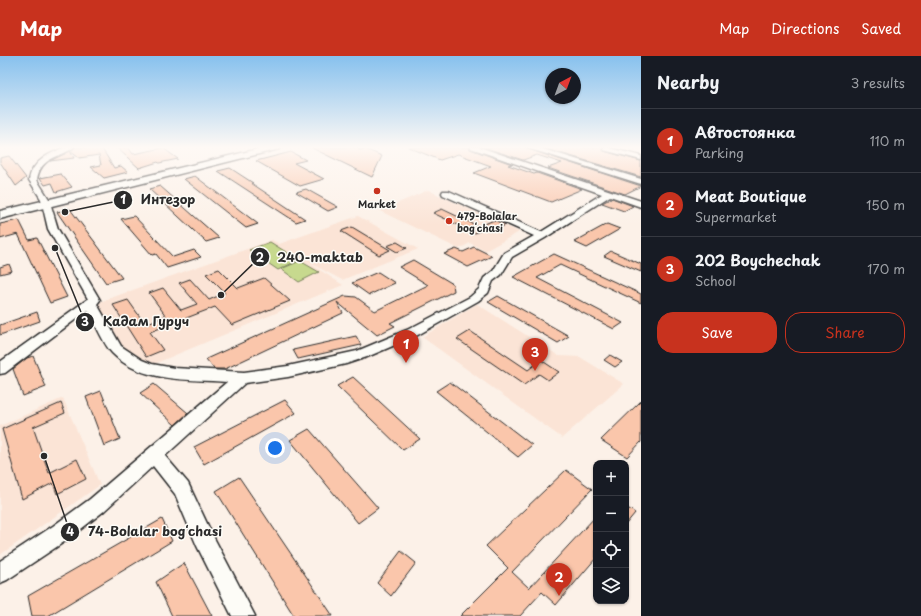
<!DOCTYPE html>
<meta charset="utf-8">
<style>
:root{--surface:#171b24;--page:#242831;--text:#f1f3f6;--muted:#9ea1a6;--line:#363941;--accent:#c8321e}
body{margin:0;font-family:"Playpen Sans",sans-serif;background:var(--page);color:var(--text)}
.controls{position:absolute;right:12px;bottom:12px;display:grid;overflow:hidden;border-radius:8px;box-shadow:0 1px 3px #0004}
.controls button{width:36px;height:36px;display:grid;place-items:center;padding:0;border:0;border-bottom:1px solid var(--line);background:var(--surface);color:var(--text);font:20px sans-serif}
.compass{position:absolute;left:545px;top:12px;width:36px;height:36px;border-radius:50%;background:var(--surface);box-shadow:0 1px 3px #0004;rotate:41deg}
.you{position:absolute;left:275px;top:392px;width:14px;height:14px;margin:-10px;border:3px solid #fff;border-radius:50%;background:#1a73e8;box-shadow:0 0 0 6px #1a73e833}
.badge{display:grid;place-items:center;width:26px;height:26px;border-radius:50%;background:var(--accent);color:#fff;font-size:13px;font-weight:700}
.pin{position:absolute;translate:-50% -33px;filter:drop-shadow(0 1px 2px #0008)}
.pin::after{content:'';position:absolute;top:21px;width:14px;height:12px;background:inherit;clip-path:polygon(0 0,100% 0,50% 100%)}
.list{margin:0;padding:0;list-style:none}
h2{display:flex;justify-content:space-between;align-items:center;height:52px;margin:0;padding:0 16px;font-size:17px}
h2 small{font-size:13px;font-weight:400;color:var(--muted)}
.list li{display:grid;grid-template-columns:26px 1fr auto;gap:12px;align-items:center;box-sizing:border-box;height:64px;padding:0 16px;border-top:1px solid var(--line)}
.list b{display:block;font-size:15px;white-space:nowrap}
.list p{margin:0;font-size:13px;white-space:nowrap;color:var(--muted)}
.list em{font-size:13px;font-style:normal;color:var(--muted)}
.actions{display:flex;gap:8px;padding:12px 16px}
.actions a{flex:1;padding:9px 0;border:1px solid var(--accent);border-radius:16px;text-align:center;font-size:14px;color:var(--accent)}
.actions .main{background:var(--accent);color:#fff}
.icon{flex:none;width:22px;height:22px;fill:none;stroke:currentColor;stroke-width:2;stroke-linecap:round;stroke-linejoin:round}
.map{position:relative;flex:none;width:641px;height:560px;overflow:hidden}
header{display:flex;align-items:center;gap:24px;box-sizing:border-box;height:56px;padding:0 20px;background:var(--accent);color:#fff}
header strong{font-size:19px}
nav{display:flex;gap:22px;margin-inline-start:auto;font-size:14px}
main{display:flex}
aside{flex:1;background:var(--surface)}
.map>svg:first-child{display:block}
.built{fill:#fbe4d6}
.green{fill:#c7d98e;stroke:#79825c}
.building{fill:#fac6ab;stroke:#2b2b2b}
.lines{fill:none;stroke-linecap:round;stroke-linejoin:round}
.minor-casing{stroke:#2b2b2b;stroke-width:3}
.major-casing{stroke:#2b2b2b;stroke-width:3}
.minor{fill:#fdfcf7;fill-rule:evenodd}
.major{fill:#fdfcf7;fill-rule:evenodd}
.poi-dot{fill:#c8321e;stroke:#fdfcf7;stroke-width:1.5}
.labels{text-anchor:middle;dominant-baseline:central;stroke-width:3;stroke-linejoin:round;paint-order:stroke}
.far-poi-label{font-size:10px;font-weight:bold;fill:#2b2b2b;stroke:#fdfcf7}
.leader{fill:none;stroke:#2b2b2b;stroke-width:1.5}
.callout-dot{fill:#2b2b2b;stroke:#fdfcf7;stroke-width:1.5}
.mark-label{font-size:12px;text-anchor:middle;font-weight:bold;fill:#fff}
.callout-label{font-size:13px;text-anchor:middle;font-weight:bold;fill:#2b2b2b;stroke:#fdfcf7;stroke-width:3;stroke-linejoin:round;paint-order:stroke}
</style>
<header>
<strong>Map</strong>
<nav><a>Map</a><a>Directions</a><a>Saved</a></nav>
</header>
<main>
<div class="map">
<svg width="641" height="560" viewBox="0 0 641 560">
<rect width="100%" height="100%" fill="#fcf1e8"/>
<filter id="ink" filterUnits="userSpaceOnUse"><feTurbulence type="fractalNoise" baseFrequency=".025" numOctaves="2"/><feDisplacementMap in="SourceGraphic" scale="8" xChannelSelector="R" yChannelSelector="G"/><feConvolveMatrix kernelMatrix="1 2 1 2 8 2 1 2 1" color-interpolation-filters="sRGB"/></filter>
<g filter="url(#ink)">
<!-- built -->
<g class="built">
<path d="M428 134 519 176 485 195 470 187 459 193 380 155Z"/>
<path d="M358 160 418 193 342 224 306 205 343 229 149 310 122 290 94 248 272 184 279 188Z"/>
<path d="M477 248 559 300 580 301 624 328 562 382 422 281Z"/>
<path d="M63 342 100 429 0 499V370Z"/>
</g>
<!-- green -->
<g class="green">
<path d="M270 186 299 204 278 214 249 194Z"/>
<path d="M300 205 319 216 299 226 281 213Z"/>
</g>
<!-- building -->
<g class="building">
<path d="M75 91H101L114 112 121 110 128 116 104 122 91 111 101 109 99 99 79 102 70 95Z"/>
<path d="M116 91H128L133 98 163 92 178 103 159 107 158 106 139 112Z"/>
<path d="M310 91H358L359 94 365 93 382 100 372 121Z"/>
<path d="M408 91H469L470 93 512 108 508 109 534 118 537 117 582 133 551 146 474 117 491 110 458 98 440 104Z"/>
<path d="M483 91H526L528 93 641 130 625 138 548 112 562 107 537 99 523 104Z"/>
<path d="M540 91H603L604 95 641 105V121Z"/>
<path d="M70 95 74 102 50 105Z"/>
<path d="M291 96 306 104 294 107 324 123 300 130 256 105Z"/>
<path d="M9 100 26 122 16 130 0 106V102Z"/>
<path d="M230 112 253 127H251L305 163 296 166 218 115Z"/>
<path d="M61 118 72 131 56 136 52 127 45 129 40 122Z"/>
<path d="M195 120 258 168 246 172 184 123Z"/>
<path d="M160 130 219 182 206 186 149 133Z"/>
<path d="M306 133 338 151 328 155 296 136Z"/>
<path d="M612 142 633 150 624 155 602 147Z"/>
<path d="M70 153 122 222 106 227 57 156Z"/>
<path d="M442 153 484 173 475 177 433 157Z"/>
<path d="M134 160 173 201 194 194 201 201 167 212 156 198 152 199 121 163Z"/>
<path d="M19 164 29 184 37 182 67 241 50 247 18 178 0 183V168Z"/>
<path d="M494 164 506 169 491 175 480 170Z"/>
<path d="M607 168 620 173 587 192 574 186Z"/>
<path d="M352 171 390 194 379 199 341 175Z"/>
<path d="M397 186 407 192 397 196 387 190Z"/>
<path d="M474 191 492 200 468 211 444 198 456 193 463 196Z"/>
<path d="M611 195 641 208V216L604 200Z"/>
<path d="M554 198 641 238V247L560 209 537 222 623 267 614 273 513 221Z"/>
<path d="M413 204 453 228 454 235 390 267 395 270 377 279 337 246 343 257 225 313H214L206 303 345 240 356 241 375 255 428 229 399 211Z"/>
<path d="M9 208 12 215 0 218V211Z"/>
<path d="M219 213 238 232 264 222 290 245 232 269 215 251 150 276 163 294 146 301 113 249 128 244 145 268 166 260 149 237 163 232 181 254 197 248 179 227 190 223 209 244 225 237 206 218Z"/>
<path d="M378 216 395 227 369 239 352 227Z"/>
<path d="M498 240 569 280 558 287 488 246Z"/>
<path d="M37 256 40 265 0 279V269Z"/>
<path d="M470 275 528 314 541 304 559 316 548 324 539 318 524 329 457 283Z"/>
<path d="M356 280 361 289 298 303 293 294Z"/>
<path d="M610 299 622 306 615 311 604 304Z"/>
<path d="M33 300 46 331 23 340 13 313 27 302Z"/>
<path d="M353 321 420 383 403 394 337 330Z"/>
<path d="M450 326 532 389 518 401 436 335Z"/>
<path d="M154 328 188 357 175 369 140 337Z"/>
<path d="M101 335 120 383 104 390 86 341Z"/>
<path d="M285 344 296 357 204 408 194 391Z"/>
<path d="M641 345V386L627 401 601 384Z"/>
<path d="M61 347 65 357 33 371 49 417 77 403 86 423 57 438 53 427 22 443 2 373Z"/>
<path d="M309 373 378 452 358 467 290 384Z"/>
<path d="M566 414 592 433 512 516 529 532 596 460V502L556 549 542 536 520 560H460L508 512 486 490Z"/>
<path d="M239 421 333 560H294L216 435Z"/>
<path d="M626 451 635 457 626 468Z"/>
<path d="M162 463 172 485 48 560H32L28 540Z"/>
<path d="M401 495 416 507 391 540 377 527Z"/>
<path d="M184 507 212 560H172L156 526Z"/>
</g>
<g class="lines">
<defs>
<g id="minor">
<path d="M66 91H74C61 102 40 100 37 124L49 143 58 173 100 244 97 248 121 290 142 304 152 308 174 312 244 316 288 310 357 295 407 274 470 241 479 233 484 222 493 215 504 197 534 180 443 139 442 137 443 135H449L541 176 602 138 471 92 470 91H479L641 145V151L610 140 545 182 512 201 501 219 493 225 488 237 478 245 416 280 367 301 346 308 288 321 245 327 165 400 188 427 211 476 255 560H232L197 490 175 438 153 410 104 455 67 484 7 524 0 527V505L53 470 90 443 227 326C189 323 141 327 112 297 103 288 95 266 88 254L5 317 0 318V306L88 243 48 173 41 143 29 124C32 105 50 97 66 91Z"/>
<path d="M527 91H536L641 123V128L528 92Z"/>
<path d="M606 91 641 100V104L604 94V92Z"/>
</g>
<path id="major" d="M266 91H280L279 93 0 163V155Z"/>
</defs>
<!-- minor casing -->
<use href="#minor" class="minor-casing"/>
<!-- major casing -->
<use href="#major" class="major-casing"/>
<!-- minor -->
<use href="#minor" class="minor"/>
<!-- major -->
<use href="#major" class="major"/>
</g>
</g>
<!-- sky -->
<linearGradient id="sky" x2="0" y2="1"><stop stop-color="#87c1ee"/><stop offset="0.54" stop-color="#fef9f5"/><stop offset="1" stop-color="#fef9f5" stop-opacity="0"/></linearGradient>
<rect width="641" height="169" fill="url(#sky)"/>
<!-- markers -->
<g class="poi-dot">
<circle cx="377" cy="135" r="4"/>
<circle cx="449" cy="165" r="4"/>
</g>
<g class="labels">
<!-- far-poi labels -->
<g class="far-poi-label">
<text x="377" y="147">Market</text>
<text x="457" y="159" text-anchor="start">479-Bolalar<tspan x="457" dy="12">bogʻchasi</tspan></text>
</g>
</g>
<!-- callouts -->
<path class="leader" d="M65 156L123 144M221 239L260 201M55 192L85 266M44 400L70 476"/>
<g class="callout-dot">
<circle cx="65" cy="156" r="4"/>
<circle cx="221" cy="239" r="4"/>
<circle cx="55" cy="192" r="4"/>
<circle cx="44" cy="400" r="4"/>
<circle cx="123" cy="144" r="10"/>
<circle cx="260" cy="201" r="10"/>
<circle cx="85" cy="266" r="10"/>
<circle cx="70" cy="476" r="10"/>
</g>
<g class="mark-label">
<text x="123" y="148">1</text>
<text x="260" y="206">2</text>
<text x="85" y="270">3</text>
<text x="70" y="480">4</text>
</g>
<g class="callout-label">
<text x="168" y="148">Интезор</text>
<text x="320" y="206">240-maktab</text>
<text x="146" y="270">Кадам Гуруч</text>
<text x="155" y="480">74-Bolalar bogʻchasi</text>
</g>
</svg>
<div class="controls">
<button>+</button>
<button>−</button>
<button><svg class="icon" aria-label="locate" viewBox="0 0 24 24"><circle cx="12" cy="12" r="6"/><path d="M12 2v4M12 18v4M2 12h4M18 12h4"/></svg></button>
<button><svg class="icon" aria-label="layers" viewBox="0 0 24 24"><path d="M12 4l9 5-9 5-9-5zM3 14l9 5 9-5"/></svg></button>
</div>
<svg class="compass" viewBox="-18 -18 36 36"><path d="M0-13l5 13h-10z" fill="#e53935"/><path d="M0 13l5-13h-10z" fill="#9ea1a6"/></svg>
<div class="you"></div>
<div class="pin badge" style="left:406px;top:307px">1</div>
<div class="pin badge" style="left:559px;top:540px">2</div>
<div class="pin badge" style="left:535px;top:315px">3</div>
</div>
<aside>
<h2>Nearby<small>3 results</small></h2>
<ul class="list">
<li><span class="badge">1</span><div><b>Автостоянка</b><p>Parking</p></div><em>110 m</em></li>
<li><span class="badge">2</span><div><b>Meat Boutique</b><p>Supermarket</p></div><em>150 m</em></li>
<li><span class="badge">3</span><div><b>202 Boychechak</b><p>School</p></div><em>170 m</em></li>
</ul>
<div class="actions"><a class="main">Save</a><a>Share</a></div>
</aside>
</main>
